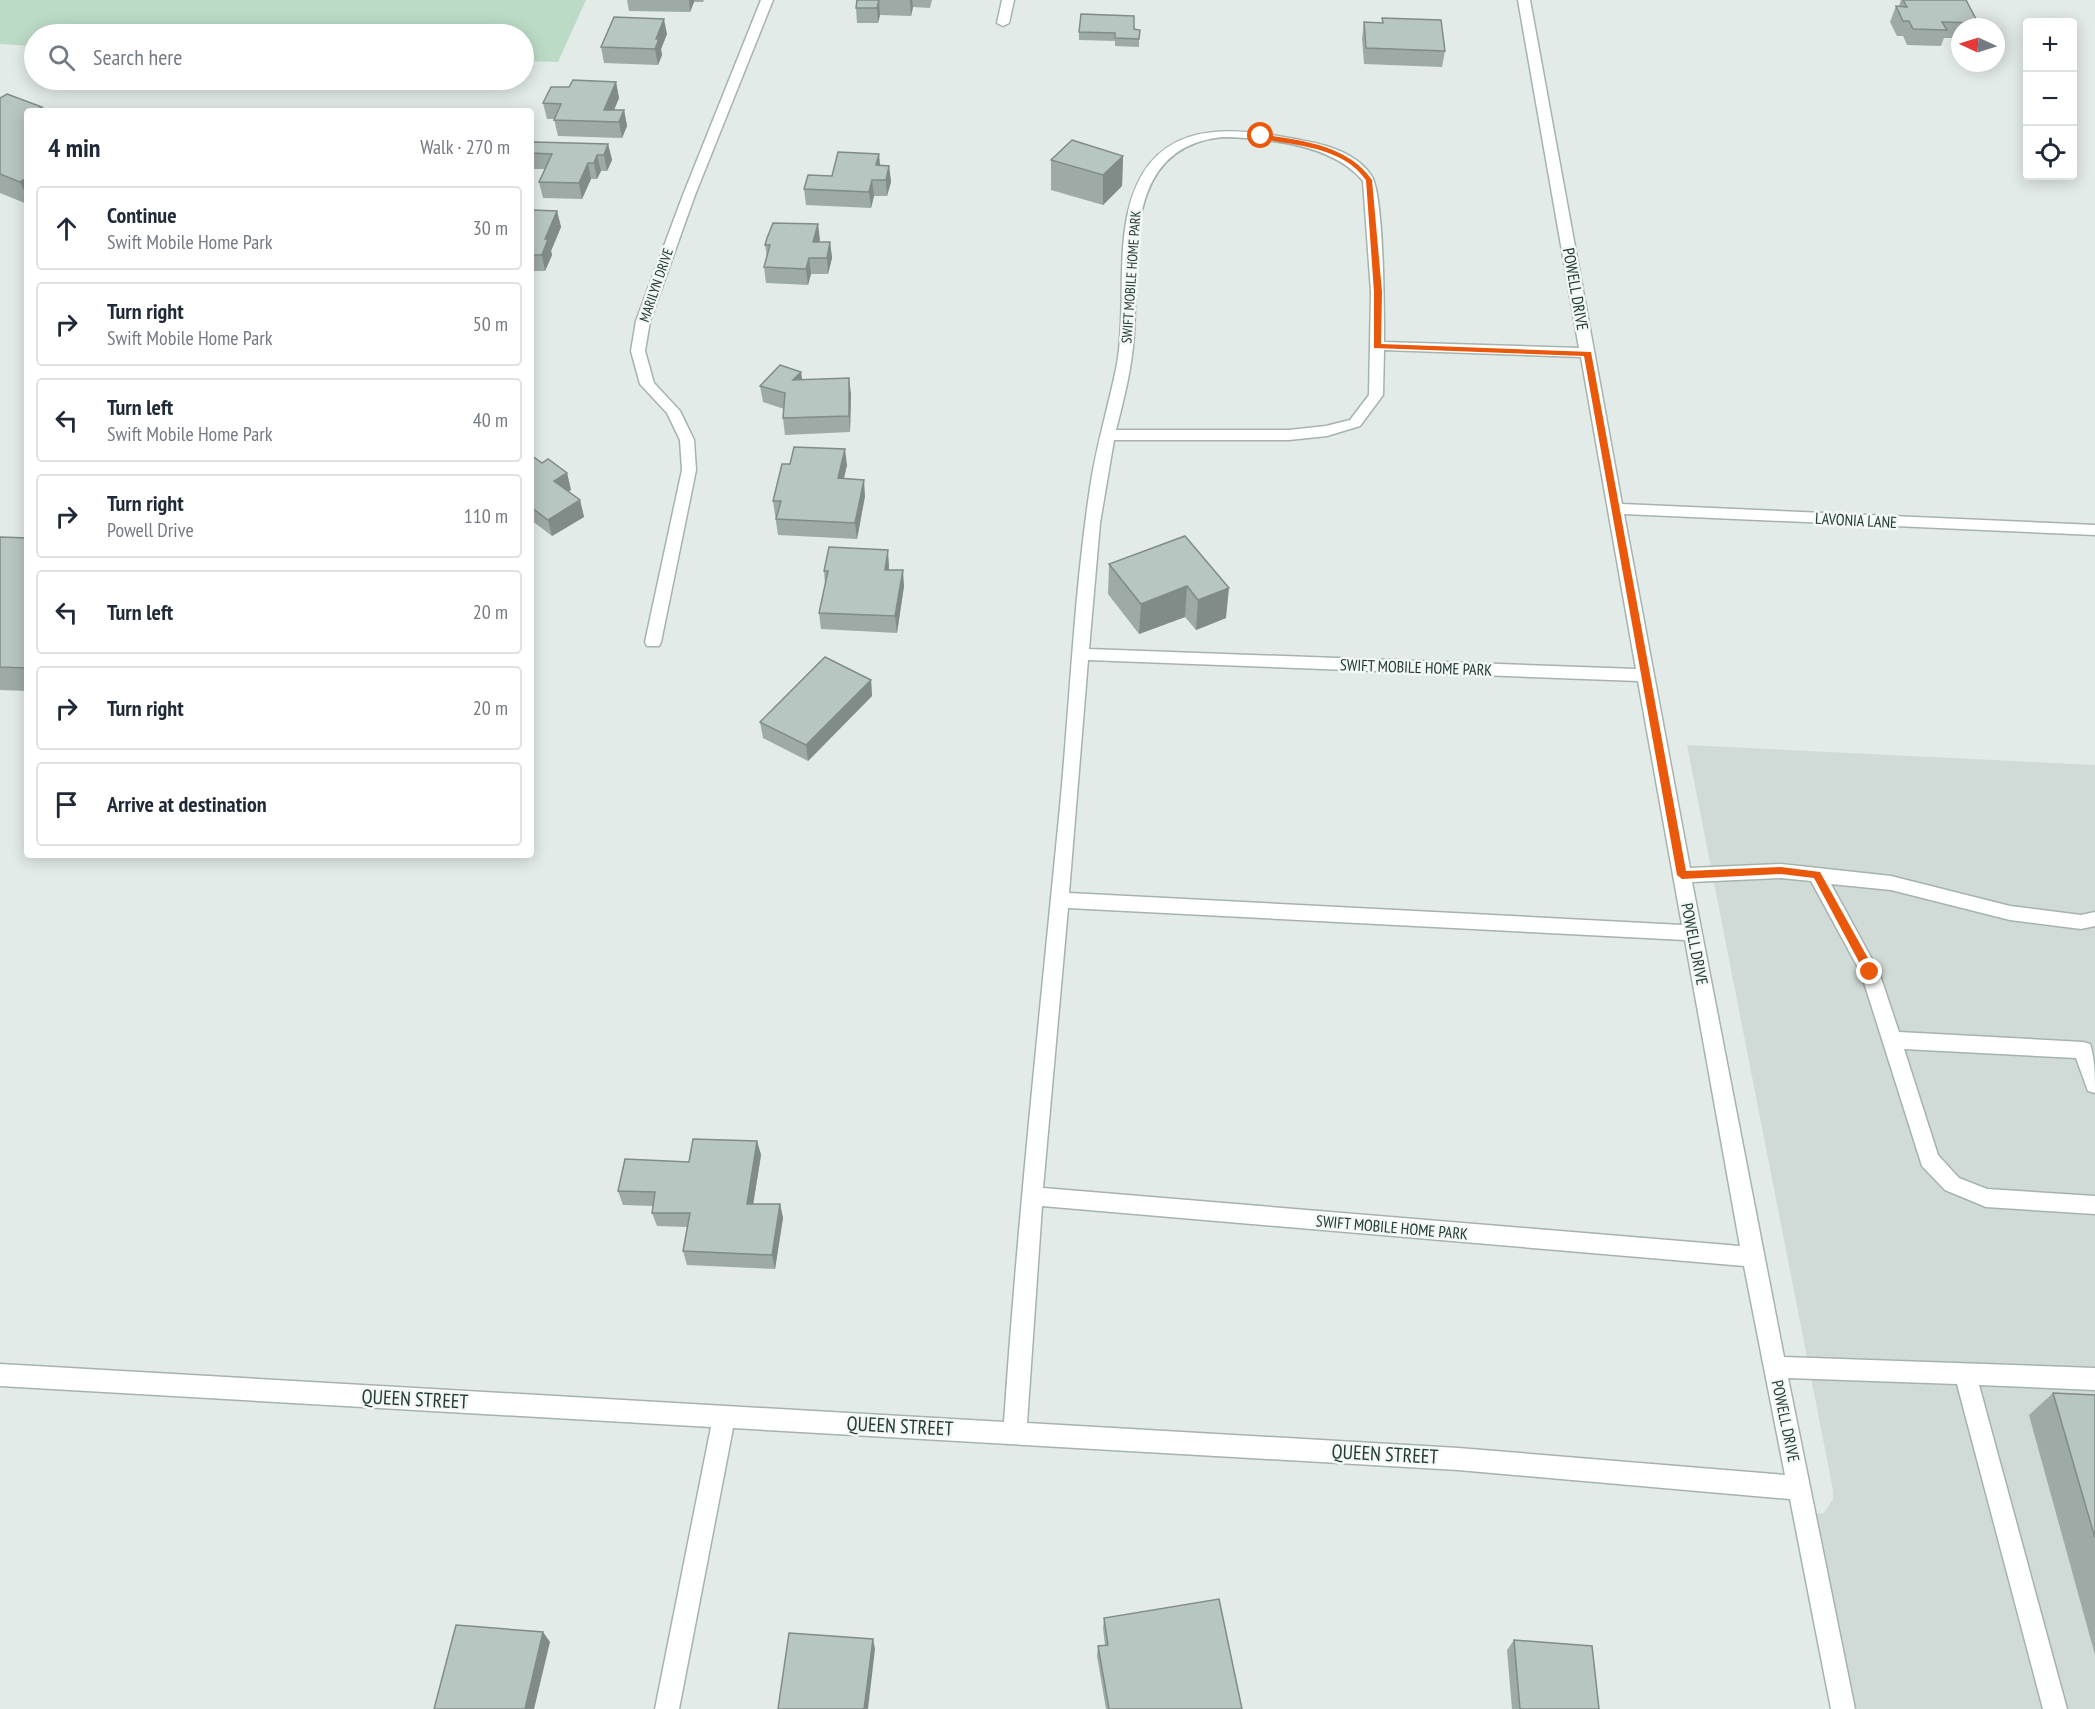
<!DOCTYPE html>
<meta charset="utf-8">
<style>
:root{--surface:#fff;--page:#f6f6f7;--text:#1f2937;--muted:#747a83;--line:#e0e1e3}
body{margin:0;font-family:"PT Sans Narrow",sans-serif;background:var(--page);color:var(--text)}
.controls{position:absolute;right:18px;top:18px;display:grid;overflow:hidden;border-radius:6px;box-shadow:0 3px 15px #0003}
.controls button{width:54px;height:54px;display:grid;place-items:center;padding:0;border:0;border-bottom:2px solid var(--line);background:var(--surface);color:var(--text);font:30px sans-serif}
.compass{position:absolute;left:1951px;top:18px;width:54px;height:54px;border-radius:50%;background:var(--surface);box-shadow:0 3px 15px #0003;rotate:274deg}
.stop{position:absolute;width:18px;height:18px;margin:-14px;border:4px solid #ea580c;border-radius:50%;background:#fff}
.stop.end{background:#ea580c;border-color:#fff;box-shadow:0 2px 6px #0008}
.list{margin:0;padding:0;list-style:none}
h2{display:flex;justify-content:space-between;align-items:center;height:78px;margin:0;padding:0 24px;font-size:26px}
h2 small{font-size:20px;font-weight:400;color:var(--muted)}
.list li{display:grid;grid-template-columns:39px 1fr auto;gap:18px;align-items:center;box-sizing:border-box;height:84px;margin:0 12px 12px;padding:0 12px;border:2px solid var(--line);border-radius:6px}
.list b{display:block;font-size:22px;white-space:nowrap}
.list p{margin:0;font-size:20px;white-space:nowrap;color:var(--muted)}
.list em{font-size:20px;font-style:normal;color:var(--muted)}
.icon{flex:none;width:33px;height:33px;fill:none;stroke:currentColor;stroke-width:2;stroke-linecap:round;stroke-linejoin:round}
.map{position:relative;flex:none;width:2095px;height:1709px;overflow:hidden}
.search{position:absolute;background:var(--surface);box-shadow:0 3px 15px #0003;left:24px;top:24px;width:510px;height:66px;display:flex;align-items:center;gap:15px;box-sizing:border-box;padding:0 21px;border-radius:33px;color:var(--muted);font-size:22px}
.panel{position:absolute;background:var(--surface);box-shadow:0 3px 15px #0003;left:24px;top:108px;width:510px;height:750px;border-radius:6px}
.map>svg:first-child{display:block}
.built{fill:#d0dbd7}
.green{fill:#bcdbc6}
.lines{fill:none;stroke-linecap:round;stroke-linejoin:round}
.minor-casing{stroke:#a5b3af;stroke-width:3}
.minor{fill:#fff;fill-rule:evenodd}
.wall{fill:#9eaaa6}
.shaded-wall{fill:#818b87}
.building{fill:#b8c6c1;stroke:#818b87;stroke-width:1.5}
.route{fill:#ea580c}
.labels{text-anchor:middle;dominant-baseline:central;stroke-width:5;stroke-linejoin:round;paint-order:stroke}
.far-street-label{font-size:14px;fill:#233b36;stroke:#f3f8f6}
.street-label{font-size:16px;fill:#233b36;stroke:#f3f8f6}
.near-street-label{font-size:20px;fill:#233b36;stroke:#f3f8f6}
</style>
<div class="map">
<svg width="2095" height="1709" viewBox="0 0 2095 1709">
<rect width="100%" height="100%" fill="#e2ebe8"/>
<!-- built -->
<path class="built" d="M1687 745 2095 765V1709H1832L1796 1516 1824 1513 1833 1499V1490Z"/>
<!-- green -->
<path class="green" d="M0 0H586L558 62 524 61V34H34V46L0 44Z"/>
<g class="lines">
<defs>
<g id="minor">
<path d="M761 0H773L695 195 650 321 645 351 654 383 680 411 694 440 696 470 661 642 659 646H647L645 642 682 470 680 440 667 413 640 384 631 351 636 321 683 195Z"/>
<path d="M1002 0H1014L1009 23 1003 26 997 23Z"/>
<path d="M1518 0H1530L1622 504 2095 525V535L1624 514 1690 868 1781 864 1891 876 2010 906 2081 915 2095 912V926L2081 929 2010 920 1891 890 1831 884 1879 972 1899 1032 2083 1042 2090 1044C2095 1059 2095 1077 2095 1093L2088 1091 2076 1058 1904 1049 1938 1155 1959 1178 1987 1189 2095 1196V1214L1986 1207 1945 1190 1922 1166 1861 973 1811 881 1781 878 1692 882 1784 1357 2095 1368V1390L1979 1385 2067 1709H2043L1957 1384 1788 1378 1855 1709H1831L1790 1499 1458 1470 733 1428 679 1709H655L711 1427 0 1386V1364L1004 1422C1018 1216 1040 1012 1060 807 1070 701 1074 594 1090 488 1096 446 1109 405 1117 364 1126 314 1117 262 1128 212 1148 125 1216 124 1289 138 1318 143 1353 149 1371 175 1384 192 1384 314 1384 342L1579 348ZM1223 137C1268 138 1333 144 1363 181L1371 292 1369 395 1350 420 1326 426 1289 430H1116C1124 399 1132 367 1134 335 1139 260 1120 147 1223 137ZM1384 350 1581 357 1636 669 1089 649 1100 523 1114 440H1289L1327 436 1360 426 1383 395ZM1088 660 1638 681 1682 925 1069 893ZM1068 908 1685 940 1740 1246 1043 1188ZM1042 1206 1744 1266 1785 1475 1458 1448 1027 1423Z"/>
</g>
</defs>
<!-- minor casing -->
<use href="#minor" class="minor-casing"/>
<!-- minor -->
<use href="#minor" class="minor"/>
</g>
<!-- wall -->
<g class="wall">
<path d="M627 0H704L703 2H694L690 12 629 11Z"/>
<path d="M857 0H932L930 8 913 7 911 16 880 15 878 23H857L856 8Z"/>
<path d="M1901 0H1966L1978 23 1976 27H1960V38H1944L1941 46 1907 45 1903 36H1897L1890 22 1896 6H1899Z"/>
<path d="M1382 18 1445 51 1442 67 1364 64 1362 38 1364 22 1382 23Z"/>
<path d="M1134 29 1139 39V47L1115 46V41L1079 40V32Z"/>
<path d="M667 34 661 49 662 55 658 65 604 63 601 47Z"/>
<path d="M616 82 619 98 614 110H624L627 126 622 138 558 136 554 119H547L543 103 569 87Z"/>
<path d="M0 98 42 107 44 111H27V204L0 193Z"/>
<path d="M608 144 612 160 607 171H601L597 179H591L582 199 543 198 539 182 545 169H532L531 163V148Z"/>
<path d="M879 154 880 165 889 166 891 182 887 196H874L871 208 806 205 804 189Z"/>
<path d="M1123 156 1122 186 1103 205 1051 190V160Z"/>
<path d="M531 210 557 211 561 227 551 251 552 255 545 271H531Z"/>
<path d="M818 224 819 242H830L832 258 828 274H811L808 285 766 283 764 267 767 257 765 245Z"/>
<path d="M801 372 802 380 851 394 850 432 785 435 783 418 784 409 763 402 760 386Z"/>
<path d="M531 455 542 463 567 473 571 490 568 491 580 500 584 517 552 536 531 520Z"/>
<path d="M790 464 847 465 844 478 865 496 857 539 778 535 773 501Z"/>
<path d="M1185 536 1226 618 1196 630 1185 617 1139 634 1108 594 1109 564Z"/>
<path d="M0 537 27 538V691L0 690Z"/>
<path d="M889 566V570L904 586 897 633 821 629 819 613 825 584 824 571Z"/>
<path d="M871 680 872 696 808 761 763 738 760 722Z"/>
<path d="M757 1141 761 1155 753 1204H780L783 1218 775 1269 687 1265 683 1251 687 1227 657 1226 652 1213 653 1206 623 1205 618 1191 689 1162Z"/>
<path d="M2053 1393 2095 1395V1655L2029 1415Z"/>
<path d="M1104 1618 1242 1709H1106L1097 1656 1098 1646 1105 1645 1103 1628Z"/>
<path d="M1514 1640 1599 1709H1512L1507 1650Z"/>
</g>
<!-- shaded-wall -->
<g class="shaded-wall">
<path d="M689 0H694V2L690 12Z"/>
<path d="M879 0 880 15 878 23 877 8Z"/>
<path d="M910 0H912L913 7 911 16Z"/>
<path d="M664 19 667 34 661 49 662 55 658 65 655 49 656 39Z"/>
<path d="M616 82 619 98 609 122 604 110Z"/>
<path d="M42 107 44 111H34Z"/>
<path d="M624 110 627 126 622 138 619 122Z"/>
<path d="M608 144 612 160 607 171 604 155Z"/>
<path d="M879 154 880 170 878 181 876 165Z"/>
<path d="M597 155 601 171 597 179 594 163Z"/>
<path d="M1123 156 1122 186 1103 205V175Z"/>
<path d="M588 163 591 179 582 199 579 183Z"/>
<path d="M889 166 891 182 887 196 886 180Z"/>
<path d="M27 178V197L20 182Z"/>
<path d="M872 180 874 196 871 208 869 192Z"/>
<path d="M557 211 561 227 551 251 552 255 545 271 542 255 545 239Z"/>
<path d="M818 224 820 240 815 258 813 242Z"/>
<path d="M830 242 832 258 828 274 827 258Z"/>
<path d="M809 258 811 274 808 285 806 269Z"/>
<path d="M801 372 803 388 793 380Z"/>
<path d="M849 378 851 394 850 432 849 416Z"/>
<path d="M845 449 847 465 840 494 838 478Z"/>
<path d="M567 473 571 490 558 497 554 481Z"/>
<path d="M864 480 865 496 857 539 855 523Z"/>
<path d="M580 500 584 517 552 536 548 520Z"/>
<path d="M888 550 889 566 886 586 885 570Z"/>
<path d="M903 570 904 586 897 633 895 616Z"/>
<path d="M1187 586 1185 617 1139 634 1141 604Z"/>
<path d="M1229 588 1226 618 1196 630 1198 600Z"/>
<path d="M871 680 872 696 808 761 806 745Z"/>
<path d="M757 1141 761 1155 751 1218 747 1204Z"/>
<path d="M780 1204 783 1218 775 1269 772 1255Z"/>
<path d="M543 1632 550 1642 534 1709H525Z"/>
<path d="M873 1639 875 1649 868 1709H864Z"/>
</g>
<!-- building -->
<g class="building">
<path d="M857 0H879L877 8H856Z"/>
<path d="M1903 0H1966L1978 23 1942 22 1947 30 1913 29 1909 21H1903L1896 6 1907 7Z"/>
<path d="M1081 14 1134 16V29L1140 30 1139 39 1115 38V33L1079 32Z"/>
<path d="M614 17 664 19 656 39H659L655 49 601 47Z"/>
<path d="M1382 18 1441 20 1445 51 1366 48 1364 22 1383 23Z"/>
<path d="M573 80 616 82 604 110H624L619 122 554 120 561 104 543 103 551 87H569Z"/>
<path d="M7 94 42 107 34 111H27V178L20 182 0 174V98Z"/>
<path d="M1072 140 1123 156 1103 175 1051 160Z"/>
<path d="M534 142 608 144 604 155H597L594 163H588L579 183 539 182 552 154 531 153V148Z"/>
<path d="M838 152 879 154 876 165 889 166 886 180H872L869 192 804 189 808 175 832 176Z"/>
<path d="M531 210 557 211 545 239H548L542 255H531Z"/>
<path d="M773 223 818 224 813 242H830L827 258H809L806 269 764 267 770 245H765L767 238Z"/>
<path d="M780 365 801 372 793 380 849 378V416L783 418 785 393 760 386Z"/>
<path d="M794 447 845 449 838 478 864 480 855 523 776 519 781 501H773L782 464H790Z"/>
<path d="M531 455 542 463 548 459 567 473 554 481 580 500 548 520 531 507Z"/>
<path d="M1185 536 1229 588 1198 600 1187 586 1141 604 1109 564Z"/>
<path d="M0 537 27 538 26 668 0 667Z"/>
<path d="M829 547 888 550 885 570H903L895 616 819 613 828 571H824Z"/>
<path d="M825 657 871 680 806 745 760 722Z"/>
<path d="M693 1139 757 1141 747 1204H780L772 1255 683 1251 690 1213H652L655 1192 618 1191 625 1159 689 1162Z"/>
<path d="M2053 1393 2095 1395V1538Z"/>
<path d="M1219 1599 1242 1709H1109L1098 1646 1108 1645 1104 1618Z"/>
<path d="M456 1625 543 1632 525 1709H434Z"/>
<path d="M789 1633 873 1639 864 1709H778Z"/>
<path d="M1514 1640 1592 1646 1599 1709H1520Z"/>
</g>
<!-- route -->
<path class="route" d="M1261 134C1301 141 1347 144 1372 180L1382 292 1381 344 1591 352 1686 871 1781 867 1820 872 1874 969V975H1866L1814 878 1781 874 1682 879 1677 875 1584 356 1374 348V292L1366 180C1342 146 1296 146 1259 138Z"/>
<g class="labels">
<!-- far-street labels -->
<g class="far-street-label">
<text transform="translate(1131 277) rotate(-86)">SWIFT MOBILE HOME PARK</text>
<text transform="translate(656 285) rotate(-71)">MARILYN DRIVE</text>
</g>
<!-- street labels -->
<g class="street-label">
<text transform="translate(1576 289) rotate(80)">POWELL DRIVE</text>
<text transform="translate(1856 520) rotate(3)">LAVONIA LANE</text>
<text transform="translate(1416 667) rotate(2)">SWIFT MOBILE HOME PARK</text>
<text transform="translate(1695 944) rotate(79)">POWELL DRIVE</text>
<text transform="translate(1392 1227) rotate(5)">SWIFT MOBILE HOME PARK</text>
<text transform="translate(1786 1421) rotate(78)">POWELL DRIVE</text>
</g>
<!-- near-street labels -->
<g class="near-street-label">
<text transform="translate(415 1399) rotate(3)">QUEEN STREET</text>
<text transform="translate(900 1426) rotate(3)">QUEEN STREET</text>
<text transform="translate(1385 1454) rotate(3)">QUEEN STREET</text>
</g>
</g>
</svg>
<div class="controls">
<button>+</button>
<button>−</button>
<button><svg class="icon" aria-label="locate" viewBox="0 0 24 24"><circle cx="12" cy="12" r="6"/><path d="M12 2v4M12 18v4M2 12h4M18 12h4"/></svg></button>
</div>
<svg class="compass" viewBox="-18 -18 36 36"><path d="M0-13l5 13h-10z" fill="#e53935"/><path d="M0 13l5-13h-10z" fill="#747a83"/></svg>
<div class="stop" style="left:1261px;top:136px"></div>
<div class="stop end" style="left:1870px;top:972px"></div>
<div class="search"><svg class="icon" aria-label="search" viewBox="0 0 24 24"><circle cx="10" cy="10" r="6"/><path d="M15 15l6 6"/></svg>Search here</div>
<section class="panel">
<h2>4 min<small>Walk · 270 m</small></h2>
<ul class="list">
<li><svg class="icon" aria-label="ahead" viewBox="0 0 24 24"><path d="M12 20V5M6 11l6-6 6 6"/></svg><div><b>Continue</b><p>Swift Mobile Home Park</p></div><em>30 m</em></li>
<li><svg class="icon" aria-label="right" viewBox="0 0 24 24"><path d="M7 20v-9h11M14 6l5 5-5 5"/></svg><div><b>Turn right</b><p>Swift Mobile Home Park</p></div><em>50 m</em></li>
<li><svg class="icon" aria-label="left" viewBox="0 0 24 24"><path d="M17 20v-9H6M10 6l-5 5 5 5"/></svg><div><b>Turn left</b><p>Swift Mobile Home Park</p></div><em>40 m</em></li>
<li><svg class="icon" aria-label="right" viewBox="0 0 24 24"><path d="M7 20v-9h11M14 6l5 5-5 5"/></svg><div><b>Turn right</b><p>Powell Drive</p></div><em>110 m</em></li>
<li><svg class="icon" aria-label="left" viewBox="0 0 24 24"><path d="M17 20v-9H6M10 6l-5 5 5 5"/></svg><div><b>Turn left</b></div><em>20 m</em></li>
<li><svg class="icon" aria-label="right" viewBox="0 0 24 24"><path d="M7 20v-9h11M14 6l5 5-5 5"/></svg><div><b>Turn right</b></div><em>20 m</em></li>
<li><svg class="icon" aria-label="arrive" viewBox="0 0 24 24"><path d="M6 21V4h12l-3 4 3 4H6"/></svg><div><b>Arrive at destination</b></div></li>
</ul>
</section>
</div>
